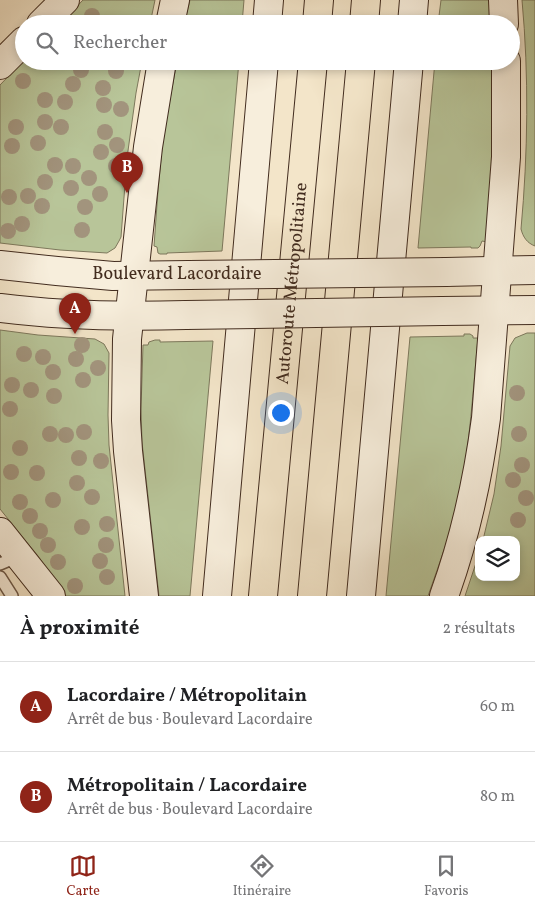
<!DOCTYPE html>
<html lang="fr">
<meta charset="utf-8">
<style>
:root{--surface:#fff;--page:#f6f6f6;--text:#202124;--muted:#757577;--line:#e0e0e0;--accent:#8f2418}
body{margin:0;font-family:Vollkorn,serif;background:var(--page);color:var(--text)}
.controls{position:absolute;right:15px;bottom:15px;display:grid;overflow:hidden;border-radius:10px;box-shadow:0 2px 8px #0003}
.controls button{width:45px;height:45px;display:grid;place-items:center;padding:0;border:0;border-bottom:1px solid var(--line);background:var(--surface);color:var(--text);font:25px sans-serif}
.you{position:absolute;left:280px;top:412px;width:18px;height:18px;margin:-12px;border:4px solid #fff;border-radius:50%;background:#1a73e8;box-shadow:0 0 0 8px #1a73e833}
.badge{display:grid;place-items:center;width:32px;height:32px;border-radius:50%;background:var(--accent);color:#fff;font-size:16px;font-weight:700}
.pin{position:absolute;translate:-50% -41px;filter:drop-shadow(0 1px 2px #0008)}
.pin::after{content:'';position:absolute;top:26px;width:18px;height:15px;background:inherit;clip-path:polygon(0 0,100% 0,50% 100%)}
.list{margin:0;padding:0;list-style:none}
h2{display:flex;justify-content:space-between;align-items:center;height:65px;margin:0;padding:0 20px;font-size:21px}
h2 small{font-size:16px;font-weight:400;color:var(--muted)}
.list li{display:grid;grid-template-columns:32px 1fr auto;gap:15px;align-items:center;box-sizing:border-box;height:90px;padding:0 20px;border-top:1px solid var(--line)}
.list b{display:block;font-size:19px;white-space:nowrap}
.list p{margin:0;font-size:16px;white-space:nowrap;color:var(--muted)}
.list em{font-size:16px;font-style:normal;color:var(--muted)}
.icon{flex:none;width:28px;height:28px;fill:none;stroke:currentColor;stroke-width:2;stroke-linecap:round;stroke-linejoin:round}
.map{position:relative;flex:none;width:535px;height:596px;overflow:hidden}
.search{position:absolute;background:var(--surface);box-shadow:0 2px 8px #0003;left:15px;right:15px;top:15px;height:55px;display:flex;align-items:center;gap:12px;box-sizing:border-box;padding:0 18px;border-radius:28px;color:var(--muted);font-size:19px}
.sheet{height:245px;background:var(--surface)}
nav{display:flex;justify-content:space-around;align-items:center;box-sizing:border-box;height:70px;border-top:1px solid var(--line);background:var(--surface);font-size:14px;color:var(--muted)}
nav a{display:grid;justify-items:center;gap:2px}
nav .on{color:var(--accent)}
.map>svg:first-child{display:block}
.green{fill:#b8c599;stroke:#7d785c}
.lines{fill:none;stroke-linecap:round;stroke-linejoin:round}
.service-casing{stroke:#6e5a4a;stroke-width:14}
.secondary-casing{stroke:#422c1f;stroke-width:30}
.motorway-casing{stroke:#422c1f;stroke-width:30}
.service{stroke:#f7eedc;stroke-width:11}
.secondary{stroke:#f7eedc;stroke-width:28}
.motorway{stroke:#f3e5c9;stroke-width:28}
.secondary-bridge-casing{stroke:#422c1f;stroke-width:30;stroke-linecap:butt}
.secondary-bridge{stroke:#f7eedc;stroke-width:28}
.tree{fill:#a2947d}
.labels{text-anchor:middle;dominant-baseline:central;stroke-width:5;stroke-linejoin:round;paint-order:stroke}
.street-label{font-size:18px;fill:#422c1f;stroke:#f7eedc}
</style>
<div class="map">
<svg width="535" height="596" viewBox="0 0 535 596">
<rect width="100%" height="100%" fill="#f3e5c9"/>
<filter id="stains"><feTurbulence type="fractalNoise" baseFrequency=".004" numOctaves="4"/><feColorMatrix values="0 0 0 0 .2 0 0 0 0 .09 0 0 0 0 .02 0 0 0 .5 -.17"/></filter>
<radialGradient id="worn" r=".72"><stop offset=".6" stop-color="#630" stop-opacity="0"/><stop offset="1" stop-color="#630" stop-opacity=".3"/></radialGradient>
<!-- green -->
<g class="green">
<path d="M83 0H155L150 24H60Z"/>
<path d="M190 0H244L242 24H184Z"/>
<path d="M441 0H489L491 24H438Z"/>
<path d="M522 0H535V246C527 243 523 237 521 229 528 153 529 76 522 0Z"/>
<path d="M24 60 142 61 136 93 127 158 121 237 119 241 115 248 107 253 60 250 0 243V85Z"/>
<path d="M177 61H239L222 251 167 253V254H160L158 253 157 247 154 246 158 191 163 137Z"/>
<path d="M435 61H492L494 110 492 172 487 242 482 241 480 246 478 248H471V247L418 248Z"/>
<path d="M0 330 38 335 95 339 104 344 109 353 108 415 109 445 125 596H66L38 556 0 509Z"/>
<path d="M527 333H535V596H465L479 554V577H516V540H483L494 494 501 446 510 346 515 338Z"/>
<path d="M464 334H470L473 336V338H478C473 390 470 443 460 494 452 529 440 562 428 596H386L410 337 464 336Z"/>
<path d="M155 340H160V342L213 341 190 596H159L142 442 141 409 143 345H148L149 342Z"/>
</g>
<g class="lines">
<defs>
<g id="service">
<path d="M0 564 19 556"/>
<path d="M0 577 12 596"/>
</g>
<g id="secondary">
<path d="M503 0 504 24"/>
<path d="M41 24 65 0"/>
<path d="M170 24 175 0"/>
<path d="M267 24 269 0"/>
<path d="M412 24 414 0"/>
<path d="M0 65 24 41"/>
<path d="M0 265 57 271 113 276 189 275"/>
<path d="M446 272 535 270"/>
<path d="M0 308C62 316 123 317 186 315"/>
<path d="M442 311 535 310"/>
<path d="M0 532 51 596"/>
<path d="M144 596 128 451 126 420 127 339 148 147 162 61"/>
<path d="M217 596 264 61"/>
<path d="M361 596 409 61"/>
<path d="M444 596C465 538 478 479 486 418L506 157V61"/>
</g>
<g id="motorway">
<path d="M317 24 319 0"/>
<path d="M364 24 366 0"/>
<path id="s1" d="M263 596 313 61"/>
<path d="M312 596 361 61"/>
</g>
</defs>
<!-- service casing -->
<use href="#service" class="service-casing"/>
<!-- secondary casing -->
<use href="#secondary" class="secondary-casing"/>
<!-- motorway casing -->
<use href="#motorway" class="motorway-casing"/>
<!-- service -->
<use href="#service" class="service"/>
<!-- secondary -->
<use href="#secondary" class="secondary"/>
<!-- motorway -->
<use href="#motorway" class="motorway"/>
<defs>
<g id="secondary-bridge">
<path d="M189 275 446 272"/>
<path d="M186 315 442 311"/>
</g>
</defs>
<!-- secondary-bridge casing -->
<use href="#secondary-bridge" class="secondary-bridge-casing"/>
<!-- secondary-bridge -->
<use href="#secondary-bridge" class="secondary-bridge"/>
</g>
<!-- trees -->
<g class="tree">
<circle cx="92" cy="16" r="8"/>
<circle cx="81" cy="70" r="8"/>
<circle cx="116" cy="71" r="8"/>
<circle cx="23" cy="81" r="8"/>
<circle cx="73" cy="84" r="8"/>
<circle cx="103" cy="88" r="8"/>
<circle cx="45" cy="100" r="8"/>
<circle cx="65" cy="102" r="8"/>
<circle cx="104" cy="105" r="8"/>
<circle cx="121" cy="109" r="8"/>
<circle cx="45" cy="122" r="8"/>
<circle cx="16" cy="127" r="8"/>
<circle cx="61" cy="127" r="8"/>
<circle cx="105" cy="132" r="8"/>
<circle cx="38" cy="143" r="8"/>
<circle cx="117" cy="145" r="8"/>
<circle cx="12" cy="146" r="8"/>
<circle cx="101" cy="152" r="8"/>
<circle cx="55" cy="165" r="8"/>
<circle cx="73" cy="166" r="8"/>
<circle cx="116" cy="166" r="8"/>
<circle cx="89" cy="178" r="8"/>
<circle cx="45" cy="182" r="8"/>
<circle cx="71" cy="188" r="8"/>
<circle cx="100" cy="194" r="8"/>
<circle cx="28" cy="196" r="8"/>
<circle cx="9" cy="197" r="8"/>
<circle cx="42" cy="206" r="8"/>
<circle cx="85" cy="207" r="8"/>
<circle cx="22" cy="224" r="8"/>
<circle cx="82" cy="230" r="8"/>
<circle cx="8" cy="231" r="8"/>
<circle cx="82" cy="345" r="8"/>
<circle cx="24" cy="354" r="8"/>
<circle cx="43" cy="357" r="8"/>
<circle cx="76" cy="359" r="8"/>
<circle cx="98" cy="368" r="8"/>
<circle cx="53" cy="372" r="8"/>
<circle cx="83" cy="380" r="8"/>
<circle cx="12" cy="385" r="8"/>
<circle cx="31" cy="390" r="8"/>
<circle cx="517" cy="393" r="8"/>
<circle cx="54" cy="396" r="8"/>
<circle cx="10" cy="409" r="8"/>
<circle cx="84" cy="432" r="8"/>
<circle cx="50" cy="434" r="8"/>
<circle cx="519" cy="434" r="8"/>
<circle cx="66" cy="435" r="8"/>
<circle cx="20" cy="448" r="8"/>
<circle cx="79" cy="458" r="8"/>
<circle cx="101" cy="461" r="8"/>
<circle cx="522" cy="465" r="8"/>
<circle cx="11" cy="472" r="8"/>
<circle cx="37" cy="473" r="8"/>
<circle cx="513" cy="480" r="8"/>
<circle cx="77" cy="483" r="8"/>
<circle cx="92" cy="497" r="8"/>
<circle cx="526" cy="498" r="8"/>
<circle cx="53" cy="500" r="8"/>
<circle cx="20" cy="502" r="8"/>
<circle cx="30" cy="516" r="8"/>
<circle cx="518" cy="520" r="8"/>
<circle cx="107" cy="524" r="8"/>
<circle cx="82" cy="527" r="8"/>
<circle cx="40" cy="531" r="8"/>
<circle cx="48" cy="545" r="8"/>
<circle cx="106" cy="545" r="8"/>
<circle cx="100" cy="561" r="8"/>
<circle cx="58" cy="562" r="8"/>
<circle cx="107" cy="577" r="8"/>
<circle cx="75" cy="586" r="8"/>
</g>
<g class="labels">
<!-- street labels -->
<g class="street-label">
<text x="177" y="274">Boulevard Lacordaire</text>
<text stroke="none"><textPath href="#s1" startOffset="314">Autoroute Métropolitaine</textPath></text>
</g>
</g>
<rect width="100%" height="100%" filter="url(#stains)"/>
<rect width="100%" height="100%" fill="url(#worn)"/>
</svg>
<div class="controls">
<button><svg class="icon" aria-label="layers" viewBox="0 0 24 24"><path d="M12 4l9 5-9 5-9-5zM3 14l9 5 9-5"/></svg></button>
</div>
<div class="you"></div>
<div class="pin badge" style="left:75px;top:334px">A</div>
<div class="pin badge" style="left:127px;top:193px">B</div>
<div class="search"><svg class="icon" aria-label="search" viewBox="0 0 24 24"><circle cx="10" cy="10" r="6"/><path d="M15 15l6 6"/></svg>Rechercher</div>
</div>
<section class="sheet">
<h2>À proximité<small>2 résultats</small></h2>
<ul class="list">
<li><span class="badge">A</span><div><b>Lacordaire / Métropolitain</b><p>Arrêt de bus · Boulevard Lacordaire</p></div><em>60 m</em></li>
<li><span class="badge">B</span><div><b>Métropolitain / Lacordaire</b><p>Arrêt de bus · Boulevard Lacordaire</p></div><em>80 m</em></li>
</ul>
</section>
<nav>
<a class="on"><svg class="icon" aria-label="map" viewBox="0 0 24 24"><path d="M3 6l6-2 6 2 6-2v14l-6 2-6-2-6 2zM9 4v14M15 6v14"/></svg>Carte</a>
<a><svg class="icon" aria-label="directions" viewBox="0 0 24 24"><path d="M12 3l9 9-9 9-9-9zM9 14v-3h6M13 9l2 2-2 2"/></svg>Itinéraire</a>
<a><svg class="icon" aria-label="saved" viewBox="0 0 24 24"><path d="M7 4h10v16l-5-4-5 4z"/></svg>Favoris</a>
</nav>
